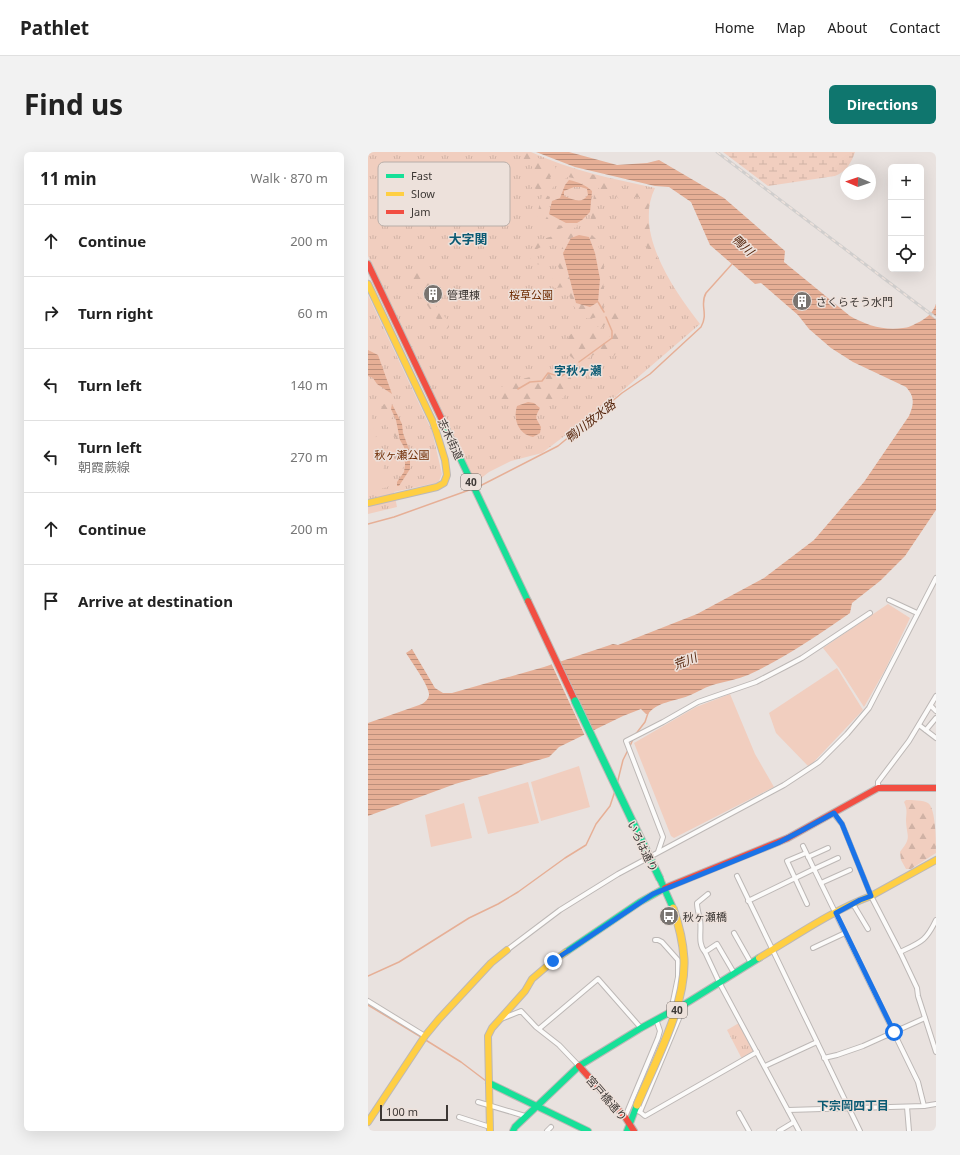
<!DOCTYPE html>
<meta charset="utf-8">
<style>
:root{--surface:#fff;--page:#f2f2f2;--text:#222;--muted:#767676;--line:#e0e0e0;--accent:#0f766e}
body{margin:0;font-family:"Noto Sans","Noto Sans JP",sans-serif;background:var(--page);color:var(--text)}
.controls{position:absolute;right:12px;top:12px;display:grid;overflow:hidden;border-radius:6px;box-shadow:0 4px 16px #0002}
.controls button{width:36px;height:36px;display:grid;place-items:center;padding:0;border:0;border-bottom:1px solid var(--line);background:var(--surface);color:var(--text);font:20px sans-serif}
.compass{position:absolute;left:472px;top:12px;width:36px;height:36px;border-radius:50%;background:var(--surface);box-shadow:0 4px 16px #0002;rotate:272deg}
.scale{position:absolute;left:12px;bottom:10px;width:68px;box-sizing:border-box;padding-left:4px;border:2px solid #3d3835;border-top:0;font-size:11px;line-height:14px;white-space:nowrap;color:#3d3835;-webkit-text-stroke:3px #ede1db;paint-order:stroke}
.stop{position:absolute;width:12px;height:12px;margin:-9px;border:3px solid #1a73e8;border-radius:50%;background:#fff}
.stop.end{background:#1a73e8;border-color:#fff;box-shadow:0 1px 4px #0008}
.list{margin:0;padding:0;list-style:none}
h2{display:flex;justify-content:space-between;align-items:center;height:52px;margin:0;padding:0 16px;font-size:17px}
h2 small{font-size:13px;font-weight:400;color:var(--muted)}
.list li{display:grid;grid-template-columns:26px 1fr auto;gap:12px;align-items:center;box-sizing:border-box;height:72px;padding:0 16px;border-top:1px solid var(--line)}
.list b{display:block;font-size:15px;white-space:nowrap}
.list p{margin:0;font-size:13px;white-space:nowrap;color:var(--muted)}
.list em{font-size:13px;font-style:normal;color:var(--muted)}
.icon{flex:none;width:22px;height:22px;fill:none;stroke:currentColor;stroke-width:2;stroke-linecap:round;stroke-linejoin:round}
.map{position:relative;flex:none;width:568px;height:979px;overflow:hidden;border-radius:6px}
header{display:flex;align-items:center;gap:24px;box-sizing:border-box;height:56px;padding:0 20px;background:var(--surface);border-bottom:1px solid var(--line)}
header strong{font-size:19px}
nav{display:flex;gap:22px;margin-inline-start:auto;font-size:14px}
.intro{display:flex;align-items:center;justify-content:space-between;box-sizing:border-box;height:96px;padding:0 24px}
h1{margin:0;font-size:28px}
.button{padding:10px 18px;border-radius:6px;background:var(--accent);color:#fff;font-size:14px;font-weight:700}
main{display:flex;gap:24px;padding:0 24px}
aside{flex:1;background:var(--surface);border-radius:6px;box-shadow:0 4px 16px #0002}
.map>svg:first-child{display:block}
.grass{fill:url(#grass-tufts)}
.forest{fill:url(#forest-firs);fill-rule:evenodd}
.wetland{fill:url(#wetland-marsh)}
.garden{fill:#f1cebf}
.water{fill:url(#water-rules);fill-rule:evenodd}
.pier{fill:#e9e2df}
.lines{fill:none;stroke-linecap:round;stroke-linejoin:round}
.stream{stroke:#e6af96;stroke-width:1.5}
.street-casing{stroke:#bdb8b6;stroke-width:6}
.fast-casing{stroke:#bdb8b6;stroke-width:8}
.slow-casing{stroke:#bdb8b6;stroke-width:8}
.jam-casing{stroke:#bdb8b6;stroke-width:8}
.street{stroke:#fcfbfa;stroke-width:4}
.fast{stroke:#16e098;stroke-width:6}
.slow{stroke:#ffcf43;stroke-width:6}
.jam{stroke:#f24e42;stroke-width:6}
.rail-casing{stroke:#d0cecd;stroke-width:3}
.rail{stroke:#ede1db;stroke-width:1.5;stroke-dasharray:4.5;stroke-linecap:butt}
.fast-bridge-casing{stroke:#bdb8b6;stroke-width:9;stroke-linecap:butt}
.slow-bridge-casing{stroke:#bdb8b6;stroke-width:9;stroke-linecap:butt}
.fast-bridge{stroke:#16e098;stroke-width:7}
.slow-bridge{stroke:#ffcf43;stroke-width:7}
.route{stroke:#1a73e8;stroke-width:5}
.labels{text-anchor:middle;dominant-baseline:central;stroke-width:3;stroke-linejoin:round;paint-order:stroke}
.shield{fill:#ede1db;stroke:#726b67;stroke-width:1}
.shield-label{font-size:10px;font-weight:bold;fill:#3d3835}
.poi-label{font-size:11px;fill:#3d3835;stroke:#ede1db;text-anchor:start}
.park-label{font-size:11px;fill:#6e2b02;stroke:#ede1db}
.street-label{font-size:11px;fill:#3d3835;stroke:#ede1db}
.water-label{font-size:12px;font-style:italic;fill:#55250c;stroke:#ede1db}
.neighbourhood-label{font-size:12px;font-weight:bold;fill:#0a5a73;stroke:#ede1db}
.quarter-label{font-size:13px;font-weight:bold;fill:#0a5a73;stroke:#ede1db}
.key{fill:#ede1db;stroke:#b8aea9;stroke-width:1}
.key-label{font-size:11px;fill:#3d3835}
</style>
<header>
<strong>Pathlet</strong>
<nav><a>Home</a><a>Map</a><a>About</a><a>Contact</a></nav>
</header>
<div class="intro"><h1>Find us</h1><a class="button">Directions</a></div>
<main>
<aside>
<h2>11 min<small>Walk · 870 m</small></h2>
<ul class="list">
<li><svg class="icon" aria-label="ahead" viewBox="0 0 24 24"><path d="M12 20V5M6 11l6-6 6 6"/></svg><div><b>Continue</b></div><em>200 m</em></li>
<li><svg class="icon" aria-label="right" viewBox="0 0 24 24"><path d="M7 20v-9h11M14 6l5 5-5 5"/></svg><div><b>Turn right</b></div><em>60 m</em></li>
<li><svg class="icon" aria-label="left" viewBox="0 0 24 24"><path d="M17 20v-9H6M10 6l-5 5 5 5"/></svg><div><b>Turn left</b></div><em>140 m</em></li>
<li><svg class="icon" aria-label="left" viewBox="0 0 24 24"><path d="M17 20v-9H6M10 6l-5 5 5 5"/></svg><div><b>Turn left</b><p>朝霞蕨線</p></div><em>270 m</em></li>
<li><svg class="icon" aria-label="ahead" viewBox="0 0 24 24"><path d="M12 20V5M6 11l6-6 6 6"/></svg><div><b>Continue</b></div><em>200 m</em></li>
<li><svg class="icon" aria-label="arrive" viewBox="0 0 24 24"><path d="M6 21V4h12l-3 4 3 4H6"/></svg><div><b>Arrive at destination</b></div></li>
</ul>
</aside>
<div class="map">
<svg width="568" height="979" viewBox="0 0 568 979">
<defs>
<pattern id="grass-tufts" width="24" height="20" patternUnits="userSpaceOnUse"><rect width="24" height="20" fill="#f1cebf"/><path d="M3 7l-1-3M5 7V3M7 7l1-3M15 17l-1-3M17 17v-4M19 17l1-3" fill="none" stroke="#d0b2a5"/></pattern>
<pattern id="forest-firs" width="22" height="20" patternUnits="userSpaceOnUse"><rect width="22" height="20" fill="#f1cebf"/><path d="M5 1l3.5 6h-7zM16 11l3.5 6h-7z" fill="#d0b2a5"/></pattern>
<pattern id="wetland-marsh" width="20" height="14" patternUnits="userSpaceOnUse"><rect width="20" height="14" fill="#f1cebf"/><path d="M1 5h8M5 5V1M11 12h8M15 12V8" fill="none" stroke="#d0b2a5"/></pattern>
<pattern id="water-rules" width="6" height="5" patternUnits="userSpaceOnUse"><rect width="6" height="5" fill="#e6af96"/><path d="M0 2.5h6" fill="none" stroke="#bc8f7b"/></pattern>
</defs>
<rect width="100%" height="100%" fill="#e9e2df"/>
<!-- grass -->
<g class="grass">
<path d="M0 0H163C202 18 245 27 287 36 265 81 306 138 332 172L240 251 174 301 143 309 121 320 107 331 100 315 74 262 0 104Z"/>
<path d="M0 143 64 279 74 322 71 329 68 331 26 340 29 355 0 362Z"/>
<path d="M371 871 386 900 374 907 359 878Z"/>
</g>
<!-- forest -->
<g class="forest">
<path d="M155 0C162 0 169 2 172 8 180 9 183 9 188 16L182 26 186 30V34L183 38H171L163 35 164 14 156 8 153 3Z"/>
<path d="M200 15 218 21 256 30 239 42 229 35H223L215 32 209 27 200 25 195 28H191L190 24 192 19Z"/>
<path d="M253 36 273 40 276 37H285C275 63 282 92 294 117 292 116 290 116 288 114 279 108 275 75 275 64 275 58 277 52 275 45 267 46 260 44 251 47L248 44 249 39Z"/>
<path d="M229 41C230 45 229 47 228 51 228 61 231 75 217 76L218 72 223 68 226 42Z"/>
<path d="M178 43 182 45 177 61C183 75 194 75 206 72L210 74 206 76H194L185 79 177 77 173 70 169 67C169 61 172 51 174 44Z"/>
<path d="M209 81 223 82 228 87 236 112 235 130 236 138V153L232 163C213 176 202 150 199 135L187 136 184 134 185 124 192 118 190 114C184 113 171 114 166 111 163 109 162 107 162 103 163 84 195 82 209 81ZM187 87 196 89C195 97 191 99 191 107 184 111 177 105 170 107L167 103 169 97 173 95 176 92ZM205 136 227 151H208Z"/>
<path d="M54 115 62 124 64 128 58 140 59 144 66 149 70 160 76 164 80 169 81 175 77 179 57 150 49 141 45 127V119L48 116Z"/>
<path d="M245 156 250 158 254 164C252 168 250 172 250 176 249 189 255 193 246 204H237L231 201C217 205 215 217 200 202 199 179 200 180 222 182L234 171ZM238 172 241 176 243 181 240 188 235 187 231 178Z"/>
<path d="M198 216 205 218C202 229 199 253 183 251 176 251 169 247 162 247 149 247 146 256 133 247L134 235 138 231Z"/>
<path d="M16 252 22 254 30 288 36 300V315L33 322H31L28 308 23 300V295L28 286 18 273 17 272 22 268 20 263 16 261 13 256Z"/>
<path d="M538 648C544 648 555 648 560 651 568 656 568 691 568 701L543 717H538L533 708 532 700C544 685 539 686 538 669 538 661 540 659 536 650Z"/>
</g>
<!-- wetland -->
<path class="wetland" d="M355 0H487C483 11 479 19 467 24L400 34Z"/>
<!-- garden -->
<g class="garden">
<path d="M0 248 6 276 0 278Z"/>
<path d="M7 281 20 335 0 340V283Z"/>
<path d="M520 452 542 466 517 518 496 555 471 516 455 496Z"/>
<path d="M469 516 495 558 441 615 408 581 401 561Z"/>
<path d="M362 542 387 602 406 635 306 686 303 684 266 591 328 555Z"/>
<path d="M211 614 222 655 173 669 163 630Z"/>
<path d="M160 630 171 671 120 682 110 645Z"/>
<path d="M96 651 104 686 63 695 57 663Z"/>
</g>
<!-- water -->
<g class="water">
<path d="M168 0H201L249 13 279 11 291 8 356 46 417 99 416 110 482 164C498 173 516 179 535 176 540 176 545 173 549 171 558 167 565 161 568 152V358L537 404 512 429 484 451 482 461C450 483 417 506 380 523 370 527 359 529 348 532 339 534 330 540 320 544 307 549 289 550 280 562H278L273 557 255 564 191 595 181 605 87 632 0 664V571L54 552C58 549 61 547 61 542 61 534 43 509 38 501L44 497 67 536 75 541H84L176 515 245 492 250 493 329 462 396 426 446 388 496 330 541 264C546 252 547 245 538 235L485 210 463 196 441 177 430 163 393 131 387 132 342 93 323 50 301 35 287 34 207 15Z"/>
<path d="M201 28C210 30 218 33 224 39L222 60 214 68 209 71H198L181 62 184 49 192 46 197 33ZM206 35H213L219 37 220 43C213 53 205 47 196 44V39Z"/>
<path d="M211 83 221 85 227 101 232 127 230 150 222 155 208 151 195 101 203 86Z"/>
<path d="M0 198 10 203 24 242 9 232 5 226 0 224Z"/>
<path d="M160 250 166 251 172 256C166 267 168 265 173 275L172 281 165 285C150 282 145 267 149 254Z"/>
<path d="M24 252 34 272 35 281 42 300V317L31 334H29V330L36 320 37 313V301L36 295 32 288 28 268 23 257Z"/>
</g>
<!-- pier -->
<path class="pier" d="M190 508 225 581 217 584 183 511Z"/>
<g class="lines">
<!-- stream -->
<g class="stream">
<path d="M230 150 236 160"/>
<path d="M211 210 244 186V179L238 165"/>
<path d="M150 237 162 230 174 229 180 221C196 226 191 226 204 216"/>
<path d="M108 336 190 294 254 241 282 222 333 175C341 161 331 153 338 141L364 112"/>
<path d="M0 372 26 365 104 337"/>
<path d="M267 583 277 570 280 561"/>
<path d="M262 594 265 587"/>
<path d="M249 632 255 608 260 598"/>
<path d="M0 824 31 810 101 766 130 752 150 740 197 706 218 693 228 672 242 654 247 639"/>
<path d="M0 853 53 885"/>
<path d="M56 887 93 910 118 929"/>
</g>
<defs>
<g id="street">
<path d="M521 448 549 461"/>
<path d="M563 554 568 559"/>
<path d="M551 573 568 586"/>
<path d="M558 578 568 566"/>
<path d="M510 636V630L541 589 568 544"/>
<path d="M465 661 474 672 503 744 532 800 549 836 550 844 568 900"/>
<path d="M290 700 295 685 258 589 295 570 330 550 388 530 417 515 434 506 502 461"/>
<path d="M438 701 419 709 439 752"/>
<path d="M440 705 460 696"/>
<path d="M470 706 446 717 550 930 556 954"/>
<path d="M369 724 492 979"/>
<path d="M453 731 482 718"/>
<path d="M380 749 446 717 435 694"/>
<path d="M485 752 500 777"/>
<path d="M366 781 383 811"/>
<path d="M287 788H290L294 790 310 808V825L303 859"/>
<path d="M445 796 477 781"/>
<path d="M139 798 192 758 250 722 416 633 451 610 479 582 501 556 568 426"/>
<path d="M337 800C329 791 334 779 332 768 331 762 329 757 329 751L340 742"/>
<path d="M532 800C553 790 558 789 568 768"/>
<path d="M366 821 349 792 337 800 351 830 431 979"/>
<path d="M0 849 57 884"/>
<path d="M133 867 153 859 168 875 191 893 211 914"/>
<path d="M172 876 230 827 273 876"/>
<path d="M456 906 469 903 495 894 557 866"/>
<path d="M397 914 449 890"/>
<path d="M110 950 157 964"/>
<path d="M539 955 541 979"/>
<path d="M420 958 556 954 568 952"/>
<path d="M270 959 272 960 317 852"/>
<path d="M272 960 277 964 389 900"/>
<path d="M371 961 381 979"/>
<path d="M91 965 122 975"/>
<path d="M257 965 290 886 292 879 288 867"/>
<path d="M179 979 183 975"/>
<path d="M411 979 426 970"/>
</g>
<g id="fast">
<path d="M75 270 160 449"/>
<path d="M292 727 305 756"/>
<path d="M198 800 272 750 297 736"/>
<path d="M121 931 220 979"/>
<path d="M145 979 147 975 211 914 273 876 317 852 391 806"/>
<path d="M259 979 269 953"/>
</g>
<g id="slow">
<path d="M0 132 65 270 69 282 77 308 79 323 76 331 69 335 0 351"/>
<path d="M391 806C426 785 465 758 503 744L568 708"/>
<path d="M0 970 57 884 71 867 123 811 139 798"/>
<path d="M122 979 120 884 124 876 157 839 164 827 185 809 198 800"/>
</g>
<g id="jam">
<path d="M0 112 75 270"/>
<path d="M160 449 207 549"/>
<path d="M297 736 420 686 510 636H568"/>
<path d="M211 914 257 965 266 979"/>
</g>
</defs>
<!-- street casing -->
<use href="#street" class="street-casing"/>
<!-- fast casing -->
<use href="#fast" class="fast-casing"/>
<!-- slow casing -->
<use href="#slow" class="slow-casing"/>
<!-- jam casing -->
<use href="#jam" class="jam-casing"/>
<!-- street -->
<use href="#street" class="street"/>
<!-- fast -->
<use href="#fast" class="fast"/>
<!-- slow -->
<use href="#slow" class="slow"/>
<!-- jam -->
<use href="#jam" class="jam"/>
<defs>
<path id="rail" d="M349 0 568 166"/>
</defs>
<!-- rail casing -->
<use href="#rail" class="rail-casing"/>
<!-- rail -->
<use href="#rail" class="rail"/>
<defs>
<path id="fast-bridge" d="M207 549 292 727"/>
<path id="slow-bridge" d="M269 953C287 910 318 854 316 807 315 789 311 773 305 756"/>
</defs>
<!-- fast-bridge casing -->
<use href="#fast-bridge" class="fast-bridge-casing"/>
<!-- slow-bridge casing -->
<use href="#slow-bridge" class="slow-bridge-casing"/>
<!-- fast-bridge -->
<use href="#fast-bridge" class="fast-bridge"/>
<!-- slow-bridge -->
<use href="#slow-bridge" class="slow-bridge"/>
</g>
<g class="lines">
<!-- route -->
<path class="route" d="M185 809 285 742 410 691 431 680 466 661 474 672 503 744 492 748 468 761 526 880"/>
</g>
<!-- icons -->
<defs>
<symbol id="building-disc" viewBox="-11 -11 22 22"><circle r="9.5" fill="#797470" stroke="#ede1db"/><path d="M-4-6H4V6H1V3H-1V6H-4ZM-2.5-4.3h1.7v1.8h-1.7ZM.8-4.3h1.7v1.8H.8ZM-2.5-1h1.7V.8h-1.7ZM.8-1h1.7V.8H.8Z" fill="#fff"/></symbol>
<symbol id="bus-disc" viewBox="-11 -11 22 22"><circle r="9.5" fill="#797470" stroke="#ede1db"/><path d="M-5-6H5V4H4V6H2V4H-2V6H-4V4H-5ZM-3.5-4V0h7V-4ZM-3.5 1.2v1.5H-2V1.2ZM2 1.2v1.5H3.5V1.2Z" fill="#fff"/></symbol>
</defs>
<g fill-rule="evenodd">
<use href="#building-disc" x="54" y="131" width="22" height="22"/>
<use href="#building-disc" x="423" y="138" width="22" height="22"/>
<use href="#bus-disc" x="290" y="753" width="22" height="22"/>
</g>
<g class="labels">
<!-- shield labels -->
<g class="shield">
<rect x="93" y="322" width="20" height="16" rx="3"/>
<rect x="299" y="850" width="20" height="16" rx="3"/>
</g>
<g class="shield-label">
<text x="103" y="330">40</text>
<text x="309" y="858">40</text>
</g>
<!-- poi labels -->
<g class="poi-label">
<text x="79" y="142">管理棟</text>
<text x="448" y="149">さくらそう水門</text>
<text x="315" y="764">秋ヶ瀬橋</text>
</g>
<!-- park labels -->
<g class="park-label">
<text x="163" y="142">桜草公園</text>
<text x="34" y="302">秋ヶ瀬公園</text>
</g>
<!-- street labels -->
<g class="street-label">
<text transform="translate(83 287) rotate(65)">志木街道</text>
<text transform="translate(275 694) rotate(64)">いろは通り</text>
<text transform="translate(239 946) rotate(49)">宮戸橋通り</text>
</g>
<!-- water labels -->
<g class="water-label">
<text transform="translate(375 93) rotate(43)">鴨川</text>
<text transform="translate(222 269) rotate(-38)">鴨川放水路</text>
<text transform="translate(317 509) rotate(-22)">荒川</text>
</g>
<!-- neighbourhood labels -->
<g class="neighbourhood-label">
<text x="210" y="218">字秋ヶ瀬</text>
<text x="485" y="953">下宗岡四丁目</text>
</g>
<!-- quarter labels -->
<g class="quarter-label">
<text x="100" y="87">大字関</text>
</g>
</g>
<!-- legend -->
<rect x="10" y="10" width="132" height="64" rx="6" class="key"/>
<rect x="18" y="22" width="18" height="4" fill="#16e098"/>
<rect x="18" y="40" width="18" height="4" fill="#ffcf43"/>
<rect x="18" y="58" width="18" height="4" fill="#f24e42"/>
<g class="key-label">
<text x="43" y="28">Fast</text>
<text x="43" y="46">Slow</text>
<text x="43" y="64">Jam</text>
</g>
</svg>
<div class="controls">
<button>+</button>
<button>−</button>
<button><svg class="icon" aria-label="locate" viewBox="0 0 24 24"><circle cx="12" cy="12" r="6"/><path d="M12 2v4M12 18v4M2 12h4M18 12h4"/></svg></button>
</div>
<svg class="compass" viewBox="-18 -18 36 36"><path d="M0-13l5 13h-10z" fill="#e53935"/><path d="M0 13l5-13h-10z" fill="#767676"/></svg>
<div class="scale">100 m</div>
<div class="stop" style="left:526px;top:880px"></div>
<div class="stop end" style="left:185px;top:809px"></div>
</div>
</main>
